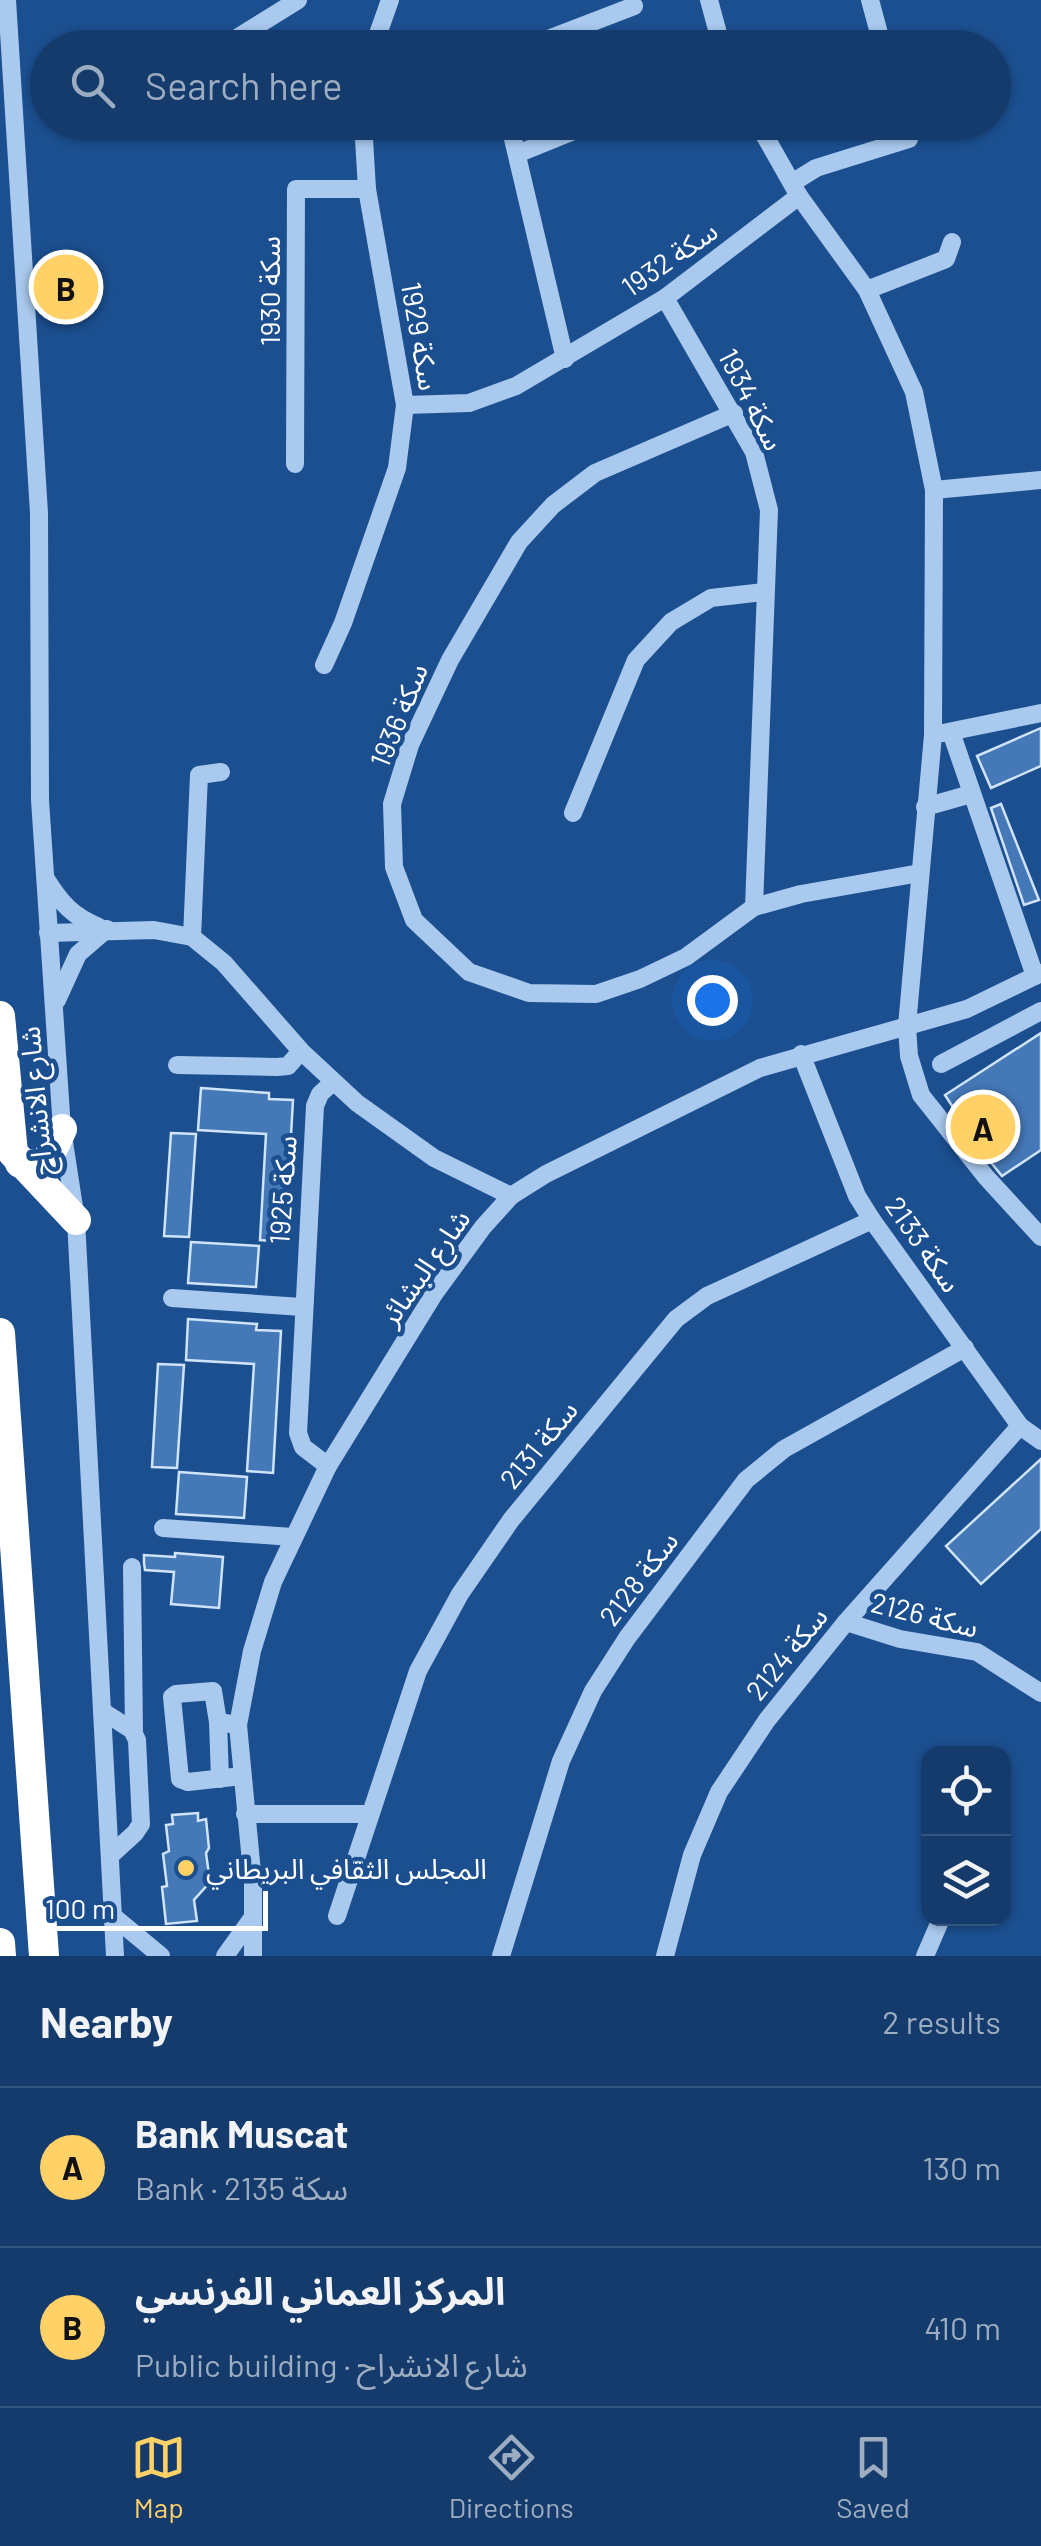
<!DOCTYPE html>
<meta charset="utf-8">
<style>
:root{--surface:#143b6b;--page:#214673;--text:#f1f3f6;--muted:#9dadc1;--line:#33557e;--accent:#ffd166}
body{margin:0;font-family:Barlow,"Noto Sans Arabic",sans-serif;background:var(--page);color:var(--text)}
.controls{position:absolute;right:30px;bottom:30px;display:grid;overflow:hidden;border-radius:20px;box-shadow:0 2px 8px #0004}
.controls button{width:90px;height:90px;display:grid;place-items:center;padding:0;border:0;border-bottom:2px solid var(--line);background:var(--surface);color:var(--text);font:50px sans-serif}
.scale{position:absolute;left:30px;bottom:25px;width:238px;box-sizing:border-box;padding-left:10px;border:5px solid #fff;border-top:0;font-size:28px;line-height:35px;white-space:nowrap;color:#fff;-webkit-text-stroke:8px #1b4f8f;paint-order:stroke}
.you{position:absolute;left:712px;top:1000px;width:35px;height:35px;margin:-25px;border:8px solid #fff;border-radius:50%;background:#1a73e8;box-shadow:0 0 0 15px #1a73e833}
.badge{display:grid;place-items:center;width:65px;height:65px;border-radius:50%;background:var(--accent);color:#111;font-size:32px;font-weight:700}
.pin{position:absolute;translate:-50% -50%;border:5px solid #fff;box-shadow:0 2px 10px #0006}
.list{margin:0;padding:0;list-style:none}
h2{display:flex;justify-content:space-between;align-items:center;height:130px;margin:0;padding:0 40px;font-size:42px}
h2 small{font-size:32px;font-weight:400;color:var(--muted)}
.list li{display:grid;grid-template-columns:65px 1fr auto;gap:30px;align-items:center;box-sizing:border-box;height:160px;padding:0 40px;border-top:2px solid var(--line)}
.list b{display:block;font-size:38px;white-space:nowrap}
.list p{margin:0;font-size:32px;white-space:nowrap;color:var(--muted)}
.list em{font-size:32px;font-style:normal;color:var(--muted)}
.icon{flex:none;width:55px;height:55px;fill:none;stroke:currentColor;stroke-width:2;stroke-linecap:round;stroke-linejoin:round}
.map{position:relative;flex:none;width:1041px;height:1956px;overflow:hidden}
.search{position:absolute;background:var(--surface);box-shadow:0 2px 8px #0004;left:30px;right:30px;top:30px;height:110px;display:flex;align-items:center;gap:25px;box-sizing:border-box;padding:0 35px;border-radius:55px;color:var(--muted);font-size:38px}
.sheet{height:450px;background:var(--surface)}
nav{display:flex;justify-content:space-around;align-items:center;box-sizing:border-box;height:140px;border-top:2px solid var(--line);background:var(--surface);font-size:28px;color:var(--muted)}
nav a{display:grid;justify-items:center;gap:5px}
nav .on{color:var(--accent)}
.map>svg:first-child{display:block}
.building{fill:#4478b7;stroke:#cfe3fa;stroke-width:2.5}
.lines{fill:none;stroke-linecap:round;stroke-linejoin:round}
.minor{stroke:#a9c9ee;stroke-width:18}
.highway{stroke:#fff;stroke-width:30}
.poi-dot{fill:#ffd166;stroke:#1b4f8f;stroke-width:4}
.labels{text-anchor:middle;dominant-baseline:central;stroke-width:9;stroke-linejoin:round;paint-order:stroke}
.street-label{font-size:28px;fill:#fff;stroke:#1b4f8f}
.poi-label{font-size:28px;fill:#fff;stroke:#1b4f8f;text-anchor:start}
</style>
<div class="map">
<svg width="1041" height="1956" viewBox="0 0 1041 1956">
<rect width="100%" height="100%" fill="#1b4f8f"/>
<!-- building -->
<g class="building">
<path d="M1041 728V766L991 788 977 756Z"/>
<path d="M1001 804 1039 900 1024 905 991 808Z"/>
<path d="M1041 1033V1150L1002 1176 980 1149 945 1095Z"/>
<path d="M201 1088 269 1093V1099L293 1100 285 1242 260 1240 266 1134 198 1130Z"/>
<path d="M171 1133 196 1134 189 1237 164 1236Z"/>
<path d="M191 1242 259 1246 256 1287 188 1283Z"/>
<path d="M188 1319 257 1324 256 1330 281 1331 273 1473 247 1471 254 1364 186 1360Z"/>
<path d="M158 1364 184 1365 177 1468 152 1467Z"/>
<path d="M1041 1459V1529L981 1584 946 1546Z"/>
<path d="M179 1472 247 1477 244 1518 176 1514Z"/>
<path d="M175 1553 223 1557 219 1608 171 1604 174 1572 145 1570 144 1563V1555L175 1557Z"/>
<path d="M198 1813V1821L206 1819 209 1848 206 1853 210 1882 194 1900 197 1921 166 1924 162 1887 167 1886 163 1854 169 1851 166 1825 173 1824 172 1815Z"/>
</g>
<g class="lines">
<!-- minor -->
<g class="minor">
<path d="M7 0 39 513 40 800 62 1129 76 1220 115 1956"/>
<path d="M709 0 722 48"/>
<path d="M870 0 883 48"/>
<path d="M221 48 298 0"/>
<path d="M373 48 390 0"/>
<path d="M525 48 634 6"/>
<path d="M509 122 565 359"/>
<path d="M757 122 799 196 867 290 914 392 934 490 933 735 907 1026 909 1056 921 1095 986 1177 1041 1237"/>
<path d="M517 154 596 122"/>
<path d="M792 183 816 168 909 139 904 122"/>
<path d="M867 290 946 259 952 242"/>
<path d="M665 298 754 452 769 510 754 907"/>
<path d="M405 405 469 403 516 386 665 298 799 196"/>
<path d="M734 413 595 473 553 505 519 542 450 660 410 745 392 804 394 867 414 920 469 972 529 993 596 994 640 979 686 957 754 907 801 894 920 873"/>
<path d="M295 464 296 189H367"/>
<path d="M934 490 1041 480"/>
<path d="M324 665 343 623 397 468 405 405 367 189 363 122"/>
<path d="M951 732 1035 976"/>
<path d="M943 733 1041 713"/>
<path d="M925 807 971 794"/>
<path d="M573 813 636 660 671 622 711 598 764 592"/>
<path d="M46 879C61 903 72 916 99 927"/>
<path d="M48 933 154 930 192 937 224 963 301 1051 357 1103 434 1158 511 1196"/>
<path d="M192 937 199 775 221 772"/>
<path d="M57 1000 78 954 107 929"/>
<path d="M801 1054 857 1196 872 1220 1020 1426 1041 1441"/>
<path d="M941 1064 1041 1011"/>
<path d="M177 1065 277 1067 288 1066 301 1051"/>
<path d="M172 1298 302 1307"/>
<path d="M328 1466 303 1447 298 1433 315 1106 320 1094 333 1082"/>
<path d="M163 1528 292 1537"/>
<path d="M132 1567 134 1733"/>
<path d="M846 1622 900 1639 977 1652 1041 1693"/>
<path d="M102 1711 132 1730 137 1740 141 1824 135 1833 112 1854"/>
<path d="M218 1722 220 1779"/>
<path d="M238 1725 218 1722 213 1691 176 1694 172 1697 180 1779 188 1782 242 1776"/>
<path d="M245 1814H370"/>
<path d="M337 1916 418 1671 460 1594 511 1520 676 1319 707 1296 872 1220"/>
<path d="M114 1917 161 1956"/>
<path d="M225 1956 253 1917"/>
<path d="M253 1956V1883L238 1725 252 1651 273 1582 328 1466 434 1294 483 1227 511 1196 546 1174 760 1068 967 1009 1041 973"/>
<path d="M501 1956 561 1761 593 1691 627 1638 746 1480 784 1449 965 1348"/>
<path d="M665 1956 692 1855 719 1792 767 1720 846 1622 1020 1426"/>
<path d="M925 1956 941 1919"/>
</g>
<!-- highway -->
<g class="highway">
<path d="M0 1016 13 1153 76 1220"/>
<path d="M20 1163 35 1165 46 1163 62 1129"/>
<path d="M0 1333 44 1956"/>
<path d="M0 1943 1 1956"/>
</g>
</g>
<!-- markers -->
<circle class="poi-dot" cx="186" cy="1868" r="10"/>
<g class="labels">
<!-- street labels -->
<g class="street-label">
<text transform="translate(669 258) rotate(-35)">سكة 1932</text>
<text transform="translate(269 291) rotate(-90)">سكة 1930</text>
<text transform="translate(421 336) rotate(80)">سكة 1929</text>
<text transform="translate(752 399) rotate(63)">سكة 1934</text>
<text transform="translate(398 715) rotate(-68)">سكة 1936</text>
<text transform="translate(35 1101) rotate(-95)">شارع الانشراح</text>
<text transform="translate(282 1190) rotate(-86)">سكة 1925</text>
<text transform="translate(924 1244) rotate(55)">سكة 2133</text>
<text transform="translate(424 1267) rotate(-55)">شارع البشائر</text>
<text transform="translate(538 1444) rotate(-51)">سكة 2131</text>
<text transform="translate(638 1578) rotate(-53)">سكة 2128</text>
<text transform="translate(925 1614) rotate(14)">سكة 2126</text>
<text transform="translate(786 1653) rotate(-51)">سكة 2124</text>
</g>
<!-- poi labels -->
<g class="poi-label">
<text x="206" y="1868">المجلس الثقافي البريطاني</text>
</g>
</g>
</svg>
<div class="controls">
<button><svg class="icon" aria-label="locate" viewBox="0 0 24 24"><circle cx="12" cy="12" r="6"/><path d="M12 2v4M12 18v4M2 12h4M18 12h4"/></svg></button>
<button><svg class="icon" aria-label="layers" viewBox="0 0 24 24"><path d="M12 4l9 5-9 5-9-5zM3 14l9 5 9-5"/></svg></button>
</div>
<div class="scale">100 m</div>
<div class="you"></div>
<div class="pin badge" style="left:983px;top:1127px">A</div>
<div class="pin badge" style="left:66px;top:287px">B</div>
<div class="search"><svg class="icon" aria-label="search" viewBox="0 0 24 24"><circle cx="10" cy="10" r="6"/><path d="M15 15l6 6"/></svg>Search here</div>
</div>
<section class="sheet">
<h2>Nearby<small>2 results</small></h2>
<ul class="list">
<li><span class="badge">A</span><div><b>Bank Muscat</b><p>Bank · سكة 2135</p></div><em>130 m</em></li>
<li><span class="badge">B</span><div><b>المركز العماني الفرنسي</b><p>Public building · شارع الانشراح</p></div><em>410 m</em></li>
</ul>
</section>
<nav>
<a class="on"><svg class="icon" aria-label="map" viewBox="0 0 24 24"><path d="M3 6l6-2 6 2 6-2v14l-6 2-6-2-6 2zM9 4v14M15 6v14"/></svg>Map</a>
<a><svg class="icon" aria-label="directions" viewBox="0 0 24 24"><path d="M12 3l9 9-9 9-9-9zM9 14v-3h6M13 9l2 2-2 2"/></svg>Directions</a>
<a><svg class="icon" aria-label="saved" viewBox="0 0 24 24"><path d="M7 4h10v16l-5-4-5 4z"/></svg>Saved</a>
</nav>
